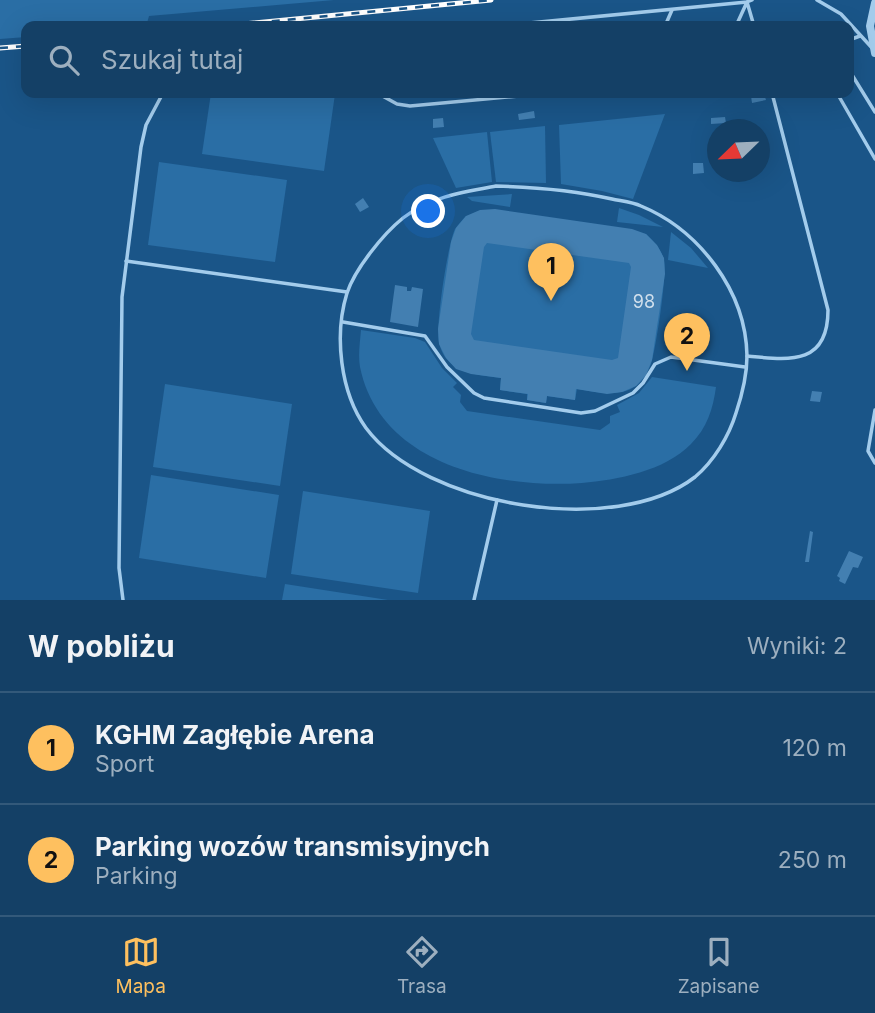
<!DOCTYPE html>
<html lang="pl">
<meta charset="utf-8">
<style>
:root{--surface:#144066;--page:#214b6f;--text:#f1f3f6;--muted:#9dafbf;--line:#33597a;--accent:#fec05f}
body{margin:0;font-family:Inter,sans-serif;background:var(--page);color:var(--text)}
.compass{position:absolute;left:707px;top:119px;width:63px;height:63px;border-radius:50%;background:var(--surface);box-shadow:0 7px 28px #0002;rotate:247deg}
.you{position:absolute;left:429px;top:212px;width:24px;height:24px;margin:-18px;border:5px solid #fff;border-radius:50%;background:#1a73e8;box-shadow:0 0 0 10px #1a73e833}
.badge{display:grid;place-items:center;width:46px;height:46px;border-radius:50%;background:var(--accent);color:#111;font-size:23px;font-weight:700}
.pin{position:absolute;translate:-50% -58px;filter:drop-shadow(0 2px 4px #0008)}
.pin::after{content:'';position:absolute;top:37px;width:24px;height:21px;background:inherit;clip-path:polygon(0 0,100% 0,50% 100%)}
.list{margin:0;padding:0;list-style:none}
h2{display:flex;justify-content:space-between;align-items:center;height:91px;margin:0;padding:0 28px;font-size:30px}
h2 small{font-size:23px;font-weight:400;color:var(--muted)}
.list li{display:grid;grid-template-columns:46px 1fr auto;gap:21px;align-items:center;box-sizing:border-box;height:112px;padding:0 28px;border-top:2px solid var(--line)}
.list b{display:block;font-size:26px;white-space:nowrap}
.list p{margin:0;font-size:23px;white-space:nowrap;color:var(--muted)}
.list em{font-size:23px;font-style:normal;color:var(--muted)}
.icon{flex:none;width:38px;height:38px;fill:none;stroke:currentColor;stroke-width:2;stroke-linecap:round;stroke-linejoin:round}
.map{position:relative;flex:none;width:875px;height:600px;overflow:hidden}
.search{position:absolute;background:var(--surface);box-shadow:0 7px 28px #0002;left:21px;right:21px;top:21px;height:77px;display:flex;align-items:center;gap:18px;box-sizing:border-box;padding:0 24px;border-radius:14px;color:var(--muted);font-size:26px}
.sheet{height:315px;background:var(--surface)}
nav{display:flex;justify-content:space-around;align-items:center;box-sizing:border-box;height:98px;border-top:2px solid var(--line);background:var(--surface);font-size:19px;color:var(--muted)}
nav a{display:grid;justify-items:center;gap:4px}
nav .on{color:var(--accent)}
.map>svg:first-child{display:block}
.green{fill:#2a6ea5}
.building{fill:#437fb1;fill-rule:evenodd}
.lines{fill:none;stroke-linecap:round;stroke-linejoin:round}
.service{stroke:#a3ccec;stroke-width:3.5}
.tertiary{stroke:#a3ccec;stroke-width:8}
.rail-casing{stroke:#fff;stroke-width:5}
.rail{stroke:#1a5588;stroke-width:2.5;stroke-dasharray:8;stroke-linecap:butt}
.labels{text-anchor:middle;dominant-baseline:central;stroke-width:5;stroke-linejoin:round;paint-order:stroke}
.number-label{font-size:18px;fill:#d0dfec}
</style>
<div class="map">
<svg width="875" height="600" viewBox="0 0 875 600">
<rect width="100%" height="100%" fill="#1a5588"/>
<!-- green -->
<g class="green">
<path d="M0 0H334L149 16 147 23 128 26H26V37L0 39Z"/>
<path d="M211 93 335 94 324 171 202 154Z"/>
<path d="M665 114 633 199 602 191 561 184 559 125Z"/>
<path d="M545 126 546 183 496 182 490 132Z"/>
<path d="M487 132 492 182 456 188 433 138Z"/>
<path d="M159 162 287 180 275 262 148 245Z"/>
<path d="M512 194 510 207 472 201 467 197Z"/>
<path d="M619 208 639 215 663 227 617 222Z"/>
<path d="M466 216 646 234C654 242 662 249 664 261 667 276 656 348 651 364 648 372 643 381 636 386 618 398 596 392 577 389L575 400 547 396 546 403 527 400V394L500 390 501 378C482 375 458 375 446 358 443 355 440 347 439 343 435 327 448 243 455 229 458 225 462 220 466 216Z"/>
<path d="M671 232 691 248 708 268 668 260Z"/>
<path d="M361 330 415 338 425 342 442 368 457 383 453 387 461 395 460 402 467 411 600 430 610 423V416L620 412 617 405 639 393 652 377 716 387C713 409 707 428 691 444 665 471 617 480 582 483 498 489 380 465 360 367 358 355 360 342 361 330Z"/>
<path d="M165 384 292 404 280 486 153 467Z"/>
<path d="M151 475 279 495 266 578 139 558Z"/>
<path d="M303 491 430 511 418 593 291 574Z"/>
<path d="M285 584 388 600H282Z"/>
</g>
<!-- building -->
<g class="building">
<path d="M764 94 766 100 752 103 751 96Z"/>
<path d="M534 111 535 118 519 120 518 114Z"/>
<path d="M725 117 726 123 711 124V118Z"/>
<path d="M443 118 444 127 433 128V119Z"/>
<path d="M693 163H703L704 173 693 174Z"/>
<path d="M363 198 369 207 360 212 355 204Z"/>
<path d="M495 209 632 229 646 234 657 245 664 258 665 274 652 360 646 375 636 386 622 392 607 394 576 389 575 400 547 396 546 403 527 400 528 394 500 390 501 378 471 374 456 369 446 358 439 344 438 329 451 242 456 228 466 216 480 210ZM487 243 629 263 631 267 618 358 612 360 474 340 471 334 484 247Z"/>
<path d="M395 285 407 287V291H411L412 287 423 289 418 327 390 322Z"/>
<path d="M812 391 822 392 820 402 810 401Z"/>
<path d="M810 531 813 532 809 562H805Z"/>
<path d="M849 551 863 557 858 568 853 567 845 584 839 581 840 578 837 576Z"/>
</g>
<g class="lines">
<!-- service -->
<g class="service">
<path d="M817 0 841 14 873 49"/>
<path d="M499 26 747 2 752 0"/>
<path d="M665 26 672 10"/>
<path d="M736 26 747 2 754 26"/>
<path d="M849 40 860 36"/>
<path d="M849 70 875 112"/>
<path d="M377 93 397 104 410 106 552 93"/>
<path d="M837 93 875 159"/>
<path d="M496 186C535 187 573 190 612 199 621 201 632 202 641 206 699 230 746 291 747 356 747 375 742 395 736 413 729 436 714 461 695 477 616 538 425 507 366 428 340 392 334 335 347 293 355 269 383 234 403 218 430 197 463 192 496 186Z"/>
<path d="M126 261 347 292"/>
<path d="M343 322 425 336 447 367 474 393 484 398 581 413 595 411 633 393 643 383 655 364 671 357 745 367"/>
<path d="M747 356C789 360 828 366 828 310L772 93"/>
<path d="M875 410 868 451 875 463"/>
<path d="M123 600 119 568 122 297 141 147 146 125 163 93"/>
<path d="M474 600 497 500"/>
</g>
<!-- tertiary -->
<path class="tertiary" d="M875 3 870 26 875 53"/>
<defs>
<g id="rail">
<path d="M224 26 491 0"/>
<path d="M0 48 26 46"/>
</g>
</defs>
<!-- rail casing -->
<use href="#rail" class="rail-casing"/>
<!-- rail -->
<use href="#rail" class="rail"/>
</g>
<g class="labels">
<!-- number labels -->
<g class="number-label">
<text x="644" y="301">98</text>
</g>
</g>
</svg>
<svg class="compass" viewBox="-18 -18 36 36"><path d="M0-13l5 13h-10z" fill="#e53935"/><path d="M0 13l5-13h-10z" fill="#9dafbf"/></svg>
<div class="you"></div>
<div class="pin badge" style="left:551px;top:301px">1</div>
<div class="pin badge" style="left:687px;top:371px">2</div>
<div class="search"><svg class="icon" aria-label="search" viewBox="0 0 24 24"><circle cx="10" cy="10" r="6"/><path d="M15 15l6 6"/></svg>Szukaj tutaj</div>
</div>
<section class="sheet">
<h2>W pobliżu<small>Wyniki: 2</small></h2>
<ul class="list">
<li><span class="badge">1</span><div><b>KGHM Zagłębie Arena</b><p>Sport</p></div><em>120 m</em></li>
<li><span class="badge">2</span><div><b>Parking wozów transmisyjnych</b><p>Parking</p></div><em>250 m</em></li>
</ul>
</section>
<nav>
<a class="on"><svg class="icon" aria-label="map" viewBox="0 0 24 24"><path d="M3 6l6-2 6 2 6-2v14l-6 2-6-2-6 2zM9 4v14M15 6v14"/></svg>Mapa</a>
<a><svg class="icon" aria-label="directions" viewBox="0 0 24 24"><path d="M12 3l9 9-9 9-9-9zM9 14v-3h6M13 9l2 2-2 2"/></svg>Trasa</a>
<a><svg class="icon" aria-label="saved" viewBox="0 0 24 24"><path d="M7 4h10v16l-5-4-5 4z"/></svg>Zapisane</a>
</nav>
